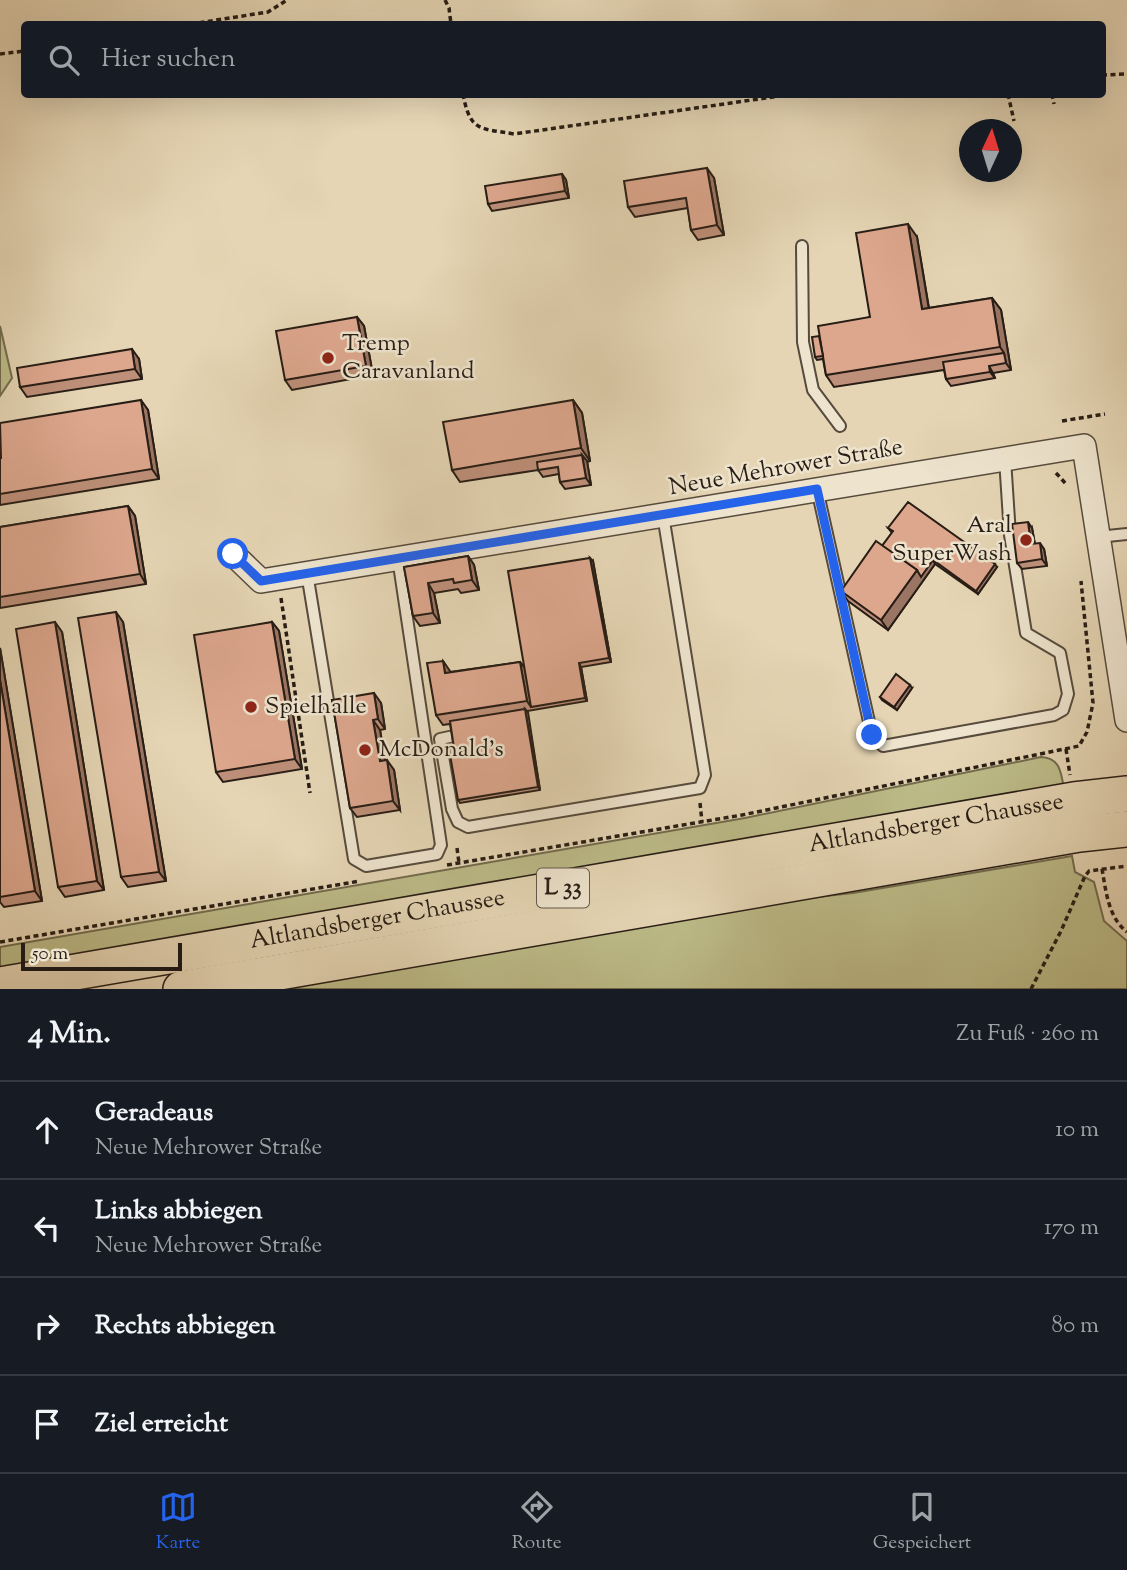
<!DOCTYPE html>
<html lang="de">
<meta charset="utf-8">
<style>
:root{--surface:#171b24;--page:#242831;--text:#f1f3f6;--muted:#9ea1a6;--line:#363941;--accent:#2563eb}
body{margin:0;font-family:"Sorts Mill Goudy",serif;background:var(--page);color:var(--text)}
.compass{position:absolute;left:959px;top:119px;width:63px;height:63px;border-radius:50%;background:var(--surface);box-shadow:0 7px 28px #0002;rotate:4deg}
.scale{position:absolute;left:21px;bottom:18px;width:161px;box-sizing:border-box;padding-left:7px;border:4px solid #271d15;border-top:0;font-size:19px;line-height:24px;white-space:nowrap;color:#271d15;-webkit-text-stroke:5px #eee4ce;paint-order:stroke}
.stop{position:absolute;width:21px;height:21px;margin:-16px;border:5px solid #2563eb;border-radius:50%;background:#fff}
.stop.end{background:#2563eb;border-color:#fff;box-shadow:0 2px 7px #0008}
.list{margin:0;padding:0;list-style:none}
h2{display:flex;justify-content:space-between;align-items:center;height:91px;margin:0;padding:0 28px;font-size:30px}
h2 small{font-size:23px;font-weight:400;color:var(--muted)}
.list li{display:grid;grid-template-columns:46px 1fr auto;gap:21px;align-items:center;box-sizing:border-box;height:98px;padding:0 28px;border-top:2px solid var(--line)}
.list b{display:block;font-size:26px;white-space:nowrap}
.list p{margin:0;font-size:23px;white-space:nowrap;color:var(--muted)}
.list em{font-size:23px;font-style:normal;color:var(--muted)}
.icon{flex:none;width:38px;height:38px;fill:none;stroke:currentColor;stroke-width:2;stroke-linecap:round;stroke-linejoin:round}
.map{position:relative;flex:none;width:1127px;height:989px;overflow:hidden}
.search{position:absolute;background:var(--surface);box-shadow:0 7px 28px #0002;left:21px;right:21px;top:21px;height:77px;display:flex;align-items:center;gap:18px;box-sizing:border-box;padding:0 24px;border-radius:7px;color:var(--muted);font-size:26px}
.sheet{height:483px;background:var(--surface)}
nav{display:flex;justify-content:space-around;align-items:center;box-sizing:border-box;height:98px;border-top:2px solid var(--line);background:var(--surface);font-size:19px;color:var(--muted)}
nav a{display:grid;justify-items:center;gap:4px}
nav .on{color:var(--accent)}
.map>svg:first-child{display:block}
.green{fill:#bcbb88;stroke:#726c4e;stroke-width:2}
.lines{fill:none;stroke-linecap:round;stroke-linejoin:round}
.service-casing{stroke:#564b3d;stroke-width:14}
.minor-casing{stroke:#564b3d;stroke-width:26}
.primary-casing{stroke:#271d15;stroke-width:38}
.path{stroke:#271d15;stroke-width:3.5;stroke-dasharray:5 3.5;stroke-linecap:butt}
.service{stroke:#eee4ce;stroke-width:10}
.minor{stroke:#eee4ce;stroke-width:23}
.primary{stroke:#e5d5b4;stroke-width:35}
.wall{fill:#be907a;stroke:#271d15;stroke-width:2}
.shaded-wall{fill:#9b7563;stroke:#271d15;stroke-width:2}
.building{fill:#dda78e;stroke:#271d15;stroke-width:2}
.route{stroke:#2563eb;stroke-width:9}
.poi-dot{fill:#8f2418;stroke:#eee4ce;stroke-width:2.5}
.labels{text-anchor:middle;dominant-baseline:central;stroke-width:5;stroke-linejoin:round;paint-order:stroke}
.shield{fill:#eee4ce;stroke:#63594c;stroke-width:2}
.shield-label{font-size:23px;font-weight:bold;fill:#271d15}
.poi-label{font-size:24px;fill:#271d15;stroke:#eee4ce;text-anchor:start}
.street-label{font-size:24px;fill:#271d15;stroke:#eee4ce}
</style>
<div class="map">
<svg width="1127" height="989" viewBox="0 0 1127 989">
<rect width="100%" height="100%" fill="#e5d5b4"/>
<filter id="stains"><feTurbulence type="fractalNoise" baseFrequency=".00286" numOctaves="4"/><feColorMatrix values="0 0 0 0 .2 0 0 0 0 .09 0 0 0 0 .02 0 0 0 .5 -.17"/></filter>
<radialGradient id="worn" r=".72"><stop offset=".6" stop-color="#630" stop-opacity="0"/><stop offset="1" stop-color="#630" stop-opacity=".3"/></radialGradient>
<!-- green -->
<g class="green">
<path d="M0 326 12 378 0 396Z"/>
<path d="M1041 757C1060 758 1061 772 1064 789L0 974V947L745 818Z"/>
<path d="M1072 856 1075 872 1094 882 1104 921 1127 941V989H271L789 900 853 893Z"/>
</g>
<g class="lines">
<defs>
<g id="service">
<path d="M802 246 803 342 813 390 840 426"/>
<path d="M817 489 872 735 883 746 1054 715 1063 710 1068 694 1060 653 1026 633 1010 535 1005 459"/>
<path d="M1098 537 1127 534"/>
<path d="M307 573 354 859 366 866 437 854 441 845 398 558"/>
<path d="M454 736 440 739 452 809 458 822 468 827 700 788 705 775 663 515"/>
</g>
<path id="minor" d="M233 554 261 581 1084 446 1127 720"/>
<g id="primary">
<path id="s1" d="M0 985 1074 800 1127 794"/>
<path d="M181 989 1079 834 1127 829"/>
</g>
</defs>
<!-- service casing -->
<use href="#service" class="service-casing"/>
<!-- minor casing -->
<use href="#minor" class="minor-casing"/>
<!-- primary casing -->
<use href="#primary" class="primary-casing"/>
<!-- path -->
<g class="path">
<path d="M445 0 449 8 451 24"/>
<path d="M191 24 268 12 287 0"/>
<path d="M0 54 24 51"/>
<path d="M1102 75 1127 74"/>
<path d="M463 94C470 132 480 128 514 134L794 94"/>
<path d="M1008 94 1014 121"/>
<path d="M1052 94 1054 104"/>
<path d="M1062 421 1105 414"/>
<path d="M1056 473 1067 485"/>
<path d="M281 598 310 793"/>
<path d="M1066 749 1070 775"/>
<path d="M700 803 702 822"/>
<path d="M457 848 459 863"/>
<path d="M447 865 742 815 1079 746 1087 732 1093 703 1081 581"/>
<path d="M1102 869C1106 891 1108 917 1127 932"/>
<path d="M0 942 360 881"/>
<path d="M1031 989 1061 931 1085 876 1089 871 1127 866"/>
</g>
<!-- service -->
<use href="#service" class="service"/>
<!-- minor -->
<use href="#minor" class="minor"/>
<!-- primary -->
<use href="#primary" class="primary"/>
</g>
<!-- wall -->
<g class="wall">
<path d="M562 174 566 180 569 198 492 211 488 204Z"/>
<path d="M714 178 724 235 698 240 691 230 688 208 635 217 628 207Z"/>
<path d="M917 237 929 308 992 298 1001 310 1011 370 993 373 995 378 951 386 946 379 944 370 834 387 826 375 823 359 817 360 815 357 819 336 870 317Z"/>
<path d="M357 317 364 326 373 375 292 390 285 380Z"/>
<path d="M139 359 142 379 27 397 20 387Z"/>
<path d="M573 400 582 413 590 461 587 462 591 485 565 489 560 482 559 474 543 477 538 470 460 482 452 470Z"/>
<path d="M148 410 159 479 0 505V458Z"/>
<path d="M128 506 135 516 146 584 0 608V527Z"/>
<path d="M888 528 997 567 978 594 935 564 888 630 848 601 841 591 882 546 892 533Z"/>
<path d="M1032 528 1035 544 1044 549 1047 566 1022 569 1017 563Z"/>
<path d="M468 556 474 565 479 590 461 593 458 589 434 593 440 623 420 626 413 616 404 567Z"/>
<path d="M593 561 611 662 581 667 587 701 527 711 540 790 460 803 458 800 454 748 450 724 443 725 436 715 443 661 450 672 520 662 525 668Z"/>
<path d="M123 622 166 881 128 887 121 877Z"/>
<path d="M272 622 279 631 302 769 223 782 216 772Z"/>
<path d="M62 632 104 890 65 897 58 887Z"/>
<path d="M0 648 42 901 4 907 0 902Z"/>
<path d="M912 688 897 710 882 700 880 697Z"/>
<path d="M332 700 381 703 385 729 380 730 385 760 394 770 400 810 357 817 350 808Z"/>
</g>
<!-- shaded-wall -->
<g class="shaded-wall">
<path d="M707 168 714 178 724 235 717 225Z"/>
<path d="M562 174 566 180 569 198 565 191Z"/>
<path d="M908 224 917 237 931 322 922 309Z"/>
<path d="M992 298 1001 310 1011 370 1006 363 1004 353 1000 347Z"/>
<path d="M357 317 364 326 373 375 366 366Z"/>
<path d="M132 349 139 359 142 379 135 369Z"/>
<path d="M989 366 993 373 995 378 990 372Z"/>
<path d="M141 400 148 410 159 479 152 469Z"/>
<path d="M573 400 582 413 590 461 581 448Z"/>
<path d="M582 455 587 461 591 485 586 478Z"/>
<path d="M128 506 135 516 146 584 140 574Z"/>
<path d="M1028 522 1032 528 1036 551 1031 544Z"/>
<path d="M1040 543 1044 549 1047 566 1042 559Z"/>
<path d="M468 556 474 565 479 590 472 580Z"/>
<path d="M590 558 593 561 611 662 609 658Z"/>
<path d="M933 560 935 564 888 630 881 620 917 570Z"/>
<path d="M995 564 997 567 978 594 976 591Z"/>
<path d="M428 583 434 593 440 623 433 613Z"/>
<path d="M116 612 123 622 166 881 159 872Z"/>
<path d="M55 622 62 632 104 890 97 881Z"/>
<path d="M272 622 279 631 302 769 295 759Z"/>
<path d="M0 648 42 901 35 891 0 680Z"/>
<path d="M443 661 450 671 451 683 445 673Z"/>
<path d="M520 662 527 671 531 707 527 701Z"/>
<path d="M579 663 581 667 587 701 585 698Z"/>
<path d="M910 685 912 688 897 710 894 707Z"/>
<path d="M374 693 381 703 385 729 378 719Z"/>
<path d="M525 709 528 712 540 790 538 787Z"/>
<path d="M373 720 380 730 387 771 380 761Z"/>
<path d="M387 760 394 770 400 810 393 801Z"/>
</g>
<!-- building -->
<g class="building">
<path d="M707 168 717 225 691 230 686 198 628 207 624 181Z"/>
<path d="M562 174 565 191 488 204 485 186Z"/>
<path d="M908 224 922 309 992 298 1000 347 826 375 818 326 870 317 856 233Z"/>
<path d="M357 317 366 366 285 380 276 331Z"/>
<path d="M819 336 823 356 815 357 812 337Z"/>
<path d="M132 349 135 369 20 387 17 368Z"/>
<path d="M1004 353 1006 363 989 366 990 372 946 379 943 362Z"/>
<path d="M141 400 152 469 0 494V458H1L0 423Z"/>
<path d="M573 400 581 448 452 470 443 422Z"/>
<path d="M582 455 586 478 560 482 558 467 538 470 537 462Z"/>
<path d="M908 502 995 564 976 591 933 560 921 577 917 570 882 546 893 531 888 528Z"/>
<path d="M128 506 140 574 0 597V527Z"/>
<path d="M1028 522 1031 544 1040 543 1042 559 1017 563 1012 524Z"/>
<path d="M876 541 917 570 881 620 841 591Z"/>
<path d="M468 556 472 580 454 583 453 579 428 583 433 613 413 616 404 567Z"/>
<path d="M590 558 609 658 579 663 585 698 531 707 508 571Z"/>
<path d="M116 612 159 872 121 877 78 618Z"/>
<path d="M55 622 97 881 58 887 16 629Z"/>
<path d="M272 622 295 759 216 772 194 635Z"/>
<path d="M443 661 445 673 520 662 527 701 436 715 427 663Z"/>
<path d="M896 674 910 685 894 707 880 697Z"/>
<path d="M0 680 35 891 0 897Z"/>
<path d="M374 693 378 719 373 720 380 761 387 760 393 801 350 808 332 700Z"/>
<path d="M525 709 538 787 458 800 449 749 454 748 450 721Z"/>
</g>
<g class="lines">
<!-- route -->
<path class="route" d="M233 554 261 581 817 489 872 735"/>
</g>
<!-- markers -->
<g class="poi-dot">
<circle cx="328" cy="358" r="7"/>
<circle cx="1026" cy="540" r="7"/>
<circle cx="251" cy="707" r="7"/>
<circle cx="365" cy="750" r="7"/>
</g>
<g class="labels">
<!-- shield labels -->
<rect class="shield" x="537" y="868.5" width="52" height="39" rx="5"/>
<g class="shield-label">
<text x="563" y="888">L 33</text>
</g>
<!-- poi labels -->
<g class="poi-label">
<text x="342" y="344">Tremp<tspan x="342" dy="28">Caravanland</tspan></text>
<text x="1012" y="526" text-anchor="end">Aral<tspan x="1012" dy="28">SuperWash</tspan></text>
<text x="265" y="707">Spielhalle</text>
<text x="379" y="750">McDonald's</text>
</g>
<!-- street labels -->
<g class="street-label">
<text transform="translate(786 468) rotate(-10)">Neue Mehrower Straße</text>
<text stroke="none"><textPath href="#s1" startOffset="950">Altlandsberger Chaussee</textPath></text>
<text stroke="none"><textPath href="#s1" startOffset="383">Altlandsberger Chaussee</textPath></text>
</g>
</g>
<rect width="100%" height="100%" filter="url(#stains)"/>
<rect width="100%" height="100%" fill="url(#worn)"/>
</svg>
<svg class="compass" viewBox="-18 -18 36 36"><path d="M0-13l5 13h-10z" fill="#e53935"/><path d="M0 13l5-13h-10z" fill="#9ea1a6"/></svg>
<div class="scale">50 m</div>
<div class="stop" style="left:233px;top:554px"></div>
<div class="stop end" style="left:872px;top:735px"></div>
<div class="search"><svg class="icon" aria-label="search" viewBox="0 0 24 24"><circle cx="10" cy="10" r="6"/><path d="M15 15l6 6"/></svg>Hier suchen</div>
</div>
<section class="sheet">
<h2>4 Min.<small>Zu Fuß · 260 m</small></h2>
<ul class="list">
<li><svg class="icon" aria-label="ahead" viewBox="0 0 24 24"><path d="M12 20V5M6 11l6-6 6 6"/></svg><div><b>Geradeaus</b><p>Neue Mehrower Straße</p></div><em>10 m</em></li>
<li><svg class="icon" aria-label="left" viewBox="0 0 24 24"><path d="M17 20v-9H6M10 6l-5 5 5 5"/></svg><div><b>Links abbiegen</b><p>Neue Mehrower Straße</p></div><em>170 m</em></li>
<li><svg class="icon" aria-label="right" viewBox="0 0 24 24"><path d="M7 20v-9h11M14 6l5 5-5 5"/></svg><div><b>Rechts abbiegen</b></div><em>80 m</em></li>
<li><svg class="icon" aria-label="arrive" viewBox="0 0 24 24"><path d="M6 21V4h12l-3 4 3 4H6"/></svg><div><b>Ziel erreicht</b></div></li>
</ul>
</section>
<nav>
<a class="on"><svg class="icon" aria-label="map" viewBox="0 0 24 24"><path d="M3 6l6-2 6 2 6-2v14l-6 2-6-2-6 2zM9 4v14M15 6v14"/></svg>Karte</a>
<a><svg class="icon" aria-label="directions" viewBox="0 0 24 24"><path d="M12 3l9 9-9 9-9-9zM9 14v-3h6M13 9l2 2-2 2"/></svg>Route</a>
<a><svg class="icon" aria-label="saved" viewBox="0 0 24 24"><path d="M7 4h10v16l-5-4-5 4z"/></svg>Gespeichert</a>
</nav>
